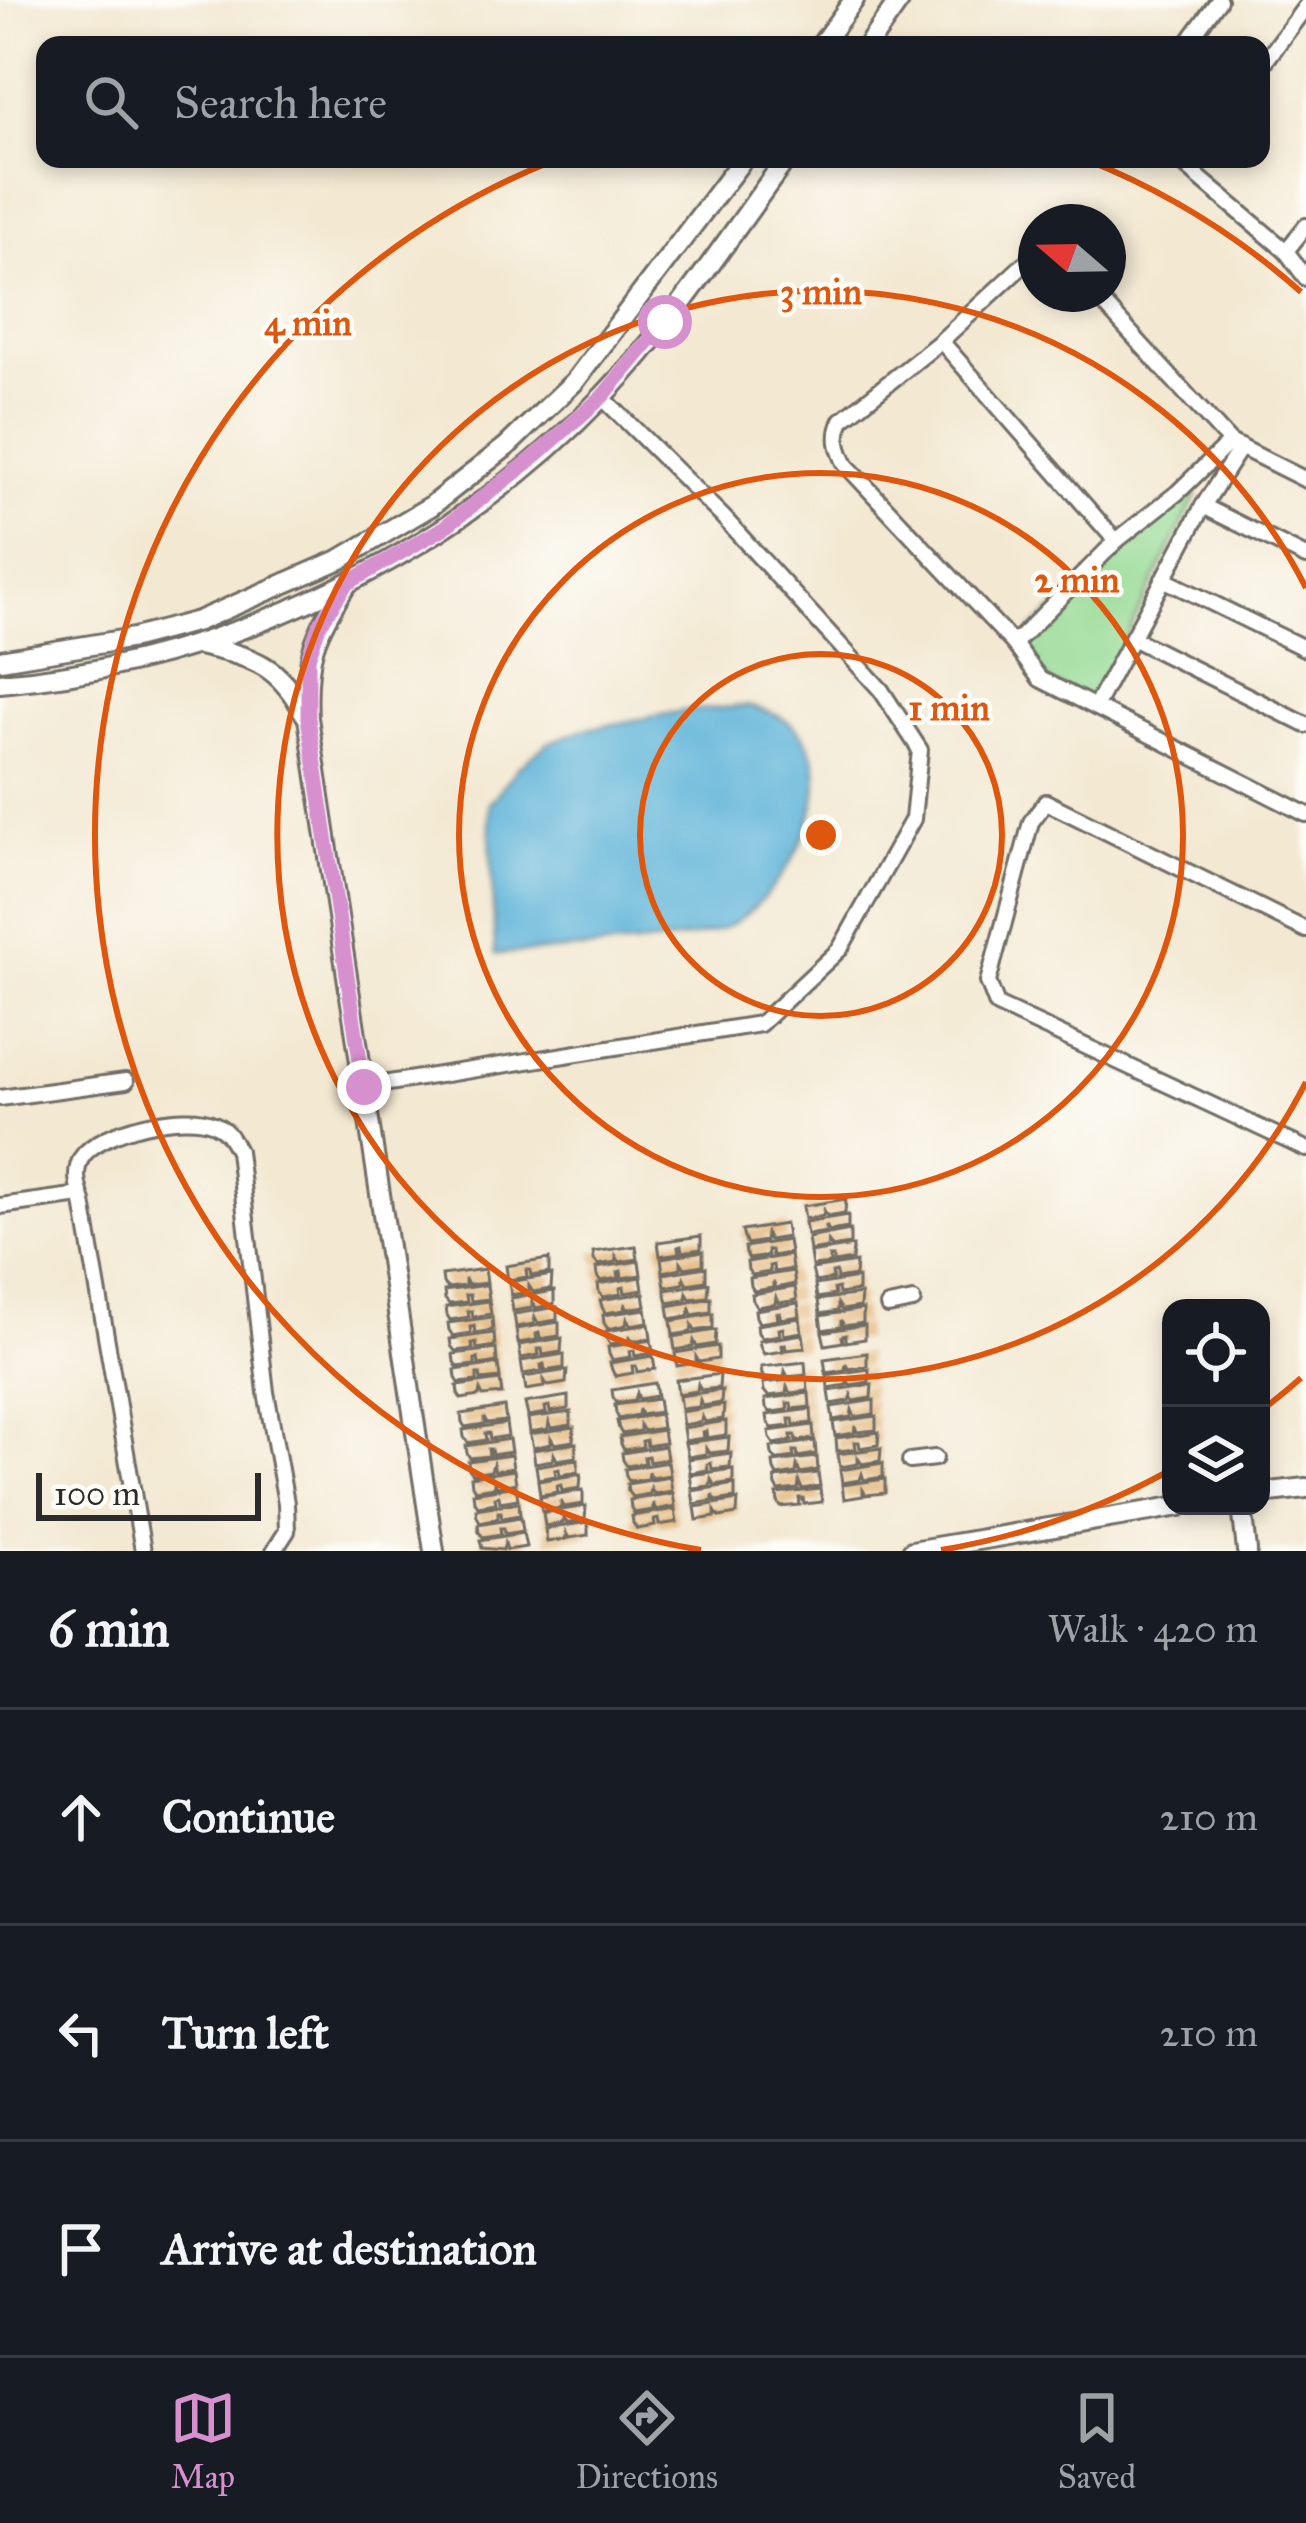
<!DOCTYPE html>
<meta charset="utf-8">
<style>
:root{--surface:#171b24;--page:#242831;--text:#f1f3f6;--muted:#9ea1a6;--line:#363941;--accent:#d690ce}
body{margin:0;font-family:"IM FELL Great Primer",serif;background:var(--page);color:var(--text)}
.controls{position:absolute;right:36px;bottom:36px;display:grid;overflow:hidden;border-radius:24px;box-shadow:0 6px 18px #0003}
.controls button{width:108px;height:108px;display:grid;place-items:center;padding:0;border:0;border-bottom:3px solid var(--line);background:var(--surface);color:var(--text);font:60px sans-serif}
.compass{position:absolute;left:1018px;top:204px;width:108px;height:108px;border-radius:50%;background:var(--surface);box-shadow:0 6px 18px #0003;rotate:290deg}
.scale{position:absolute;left:36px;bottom:30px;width:225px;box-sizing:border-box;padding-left:12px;border:6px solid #2b2b2b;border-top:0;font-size:33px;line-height:42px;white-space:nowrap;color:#2b2b2b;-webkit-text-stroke:9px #fdfcf7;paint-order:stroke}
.stop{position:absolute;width:36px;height:36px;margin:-27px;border:9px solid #d690ce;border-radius:50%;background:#fff}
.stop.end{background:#d690ce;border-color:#fff;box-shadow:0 3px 12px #0008}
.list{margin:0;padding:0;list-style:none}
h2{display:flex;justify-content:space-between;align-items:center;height:156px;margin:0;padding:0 48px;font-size:51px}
h2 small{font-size:39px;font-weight:400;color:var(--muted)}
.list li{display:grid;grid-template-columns:78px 1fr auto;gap:36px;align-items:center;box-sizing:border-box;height:216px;padding:0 48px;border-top:3px solid var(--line)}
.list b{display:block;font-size:45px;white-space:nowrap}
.list em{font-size:39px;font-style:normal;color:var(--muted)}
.icon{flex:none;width:66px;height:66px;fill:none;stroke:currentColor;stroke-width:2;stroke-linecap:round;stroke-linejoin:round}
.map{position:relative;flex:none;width:1306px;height:1551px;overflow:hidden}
.search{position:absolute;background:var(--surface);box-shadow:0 6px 18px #0003;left:36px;right:36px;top:36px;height:132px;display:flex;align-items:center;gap:30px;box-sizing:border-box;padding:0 42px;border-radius:24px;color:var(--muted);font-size:45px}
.sheet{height:804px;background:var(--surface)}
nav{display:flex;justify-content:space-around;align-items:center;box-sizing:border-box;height:168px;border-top:3px solid var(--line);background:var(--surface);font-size:33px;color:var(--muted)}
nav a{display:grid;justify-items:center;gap:6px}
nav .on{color:var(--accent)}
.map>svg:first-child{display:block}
.green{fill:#95da94;stroke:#608260;stroke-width:3}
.water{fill:#5cb2d8;stroke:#446e82;stroke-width:3}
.building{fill:#e4b87d}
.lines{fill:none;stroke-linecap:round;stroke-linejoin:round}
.street-casing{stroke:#716d65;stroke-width:20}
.secondary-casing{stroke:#716d65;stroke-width:24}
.street{stroke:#fff;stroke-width:14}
.secondary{stroke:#fff;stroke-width:18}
.route{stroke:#d690ce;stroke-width:15}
.ring{fill:none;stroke:#df570e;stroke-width:6}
.centre{fill:#df570e;stroke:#fdfcf7;stroke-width:6}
.ring-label{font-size:36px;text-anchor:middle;font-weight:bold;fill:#df570e;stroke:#fdfcf7;stroke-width:9;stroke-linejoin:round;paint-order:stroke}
</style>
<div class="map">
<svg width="1306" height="1551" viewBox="0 0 1306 1551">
<rect width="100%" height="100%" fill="#fdfcf7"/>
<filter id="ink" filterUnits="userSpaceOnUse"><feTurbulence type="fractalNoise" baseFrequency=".00833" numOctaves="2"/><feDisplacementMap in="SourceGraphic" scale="24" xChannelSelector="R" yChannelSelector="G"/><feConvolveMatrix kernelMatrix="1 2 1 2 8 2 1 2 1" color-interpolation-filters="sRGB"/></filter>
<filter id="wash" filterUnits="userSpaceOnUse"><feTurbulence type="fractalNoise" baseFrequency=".004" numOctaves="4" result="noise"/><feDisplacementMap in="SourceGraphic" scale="48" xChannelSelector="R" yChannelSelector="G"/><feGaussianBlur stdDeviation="2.7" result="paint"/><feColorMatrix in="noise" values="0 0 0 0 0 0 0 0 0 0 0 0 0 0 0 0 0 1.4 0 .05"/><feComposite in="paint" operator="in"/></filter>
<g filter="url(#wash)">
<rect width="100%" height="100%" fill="#f3e8d1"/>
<!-- green -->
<path class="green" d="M1190 488 1197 495 1101 688 1090 696C1058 692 1017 665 1032 629Z"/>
<!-- water -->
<path class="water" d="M747 706C872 729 805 878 732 924 694 948 546 950 495 954L489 804 517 768 548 743 582 730 683 711Z"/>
<g id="blocks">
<!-- building -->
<g class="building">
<path d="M846 1199 845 1213 827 1216 824 1210 823 1216 805 1219 803 1206Z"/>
<path d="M848 1215V1228L829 1231 826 1225V1232L807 1235 805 1222Z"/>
<path d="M785 1224 787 1237 769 1240 766 1234 765 1241 747 1244 744 1238 742 1231Z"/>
<path d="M850 1230V1244L832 1247 828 1241V1248L810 1251 808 1238Z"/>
<path d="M701 1236V1249L682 1252 681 1246 678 1247 679 1253 660 1256 658 1242Z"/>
<path d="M788 1240 790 1253 772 1256 771 1250H767L768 1256 749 1259 746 1254 745 1247Z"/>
<path d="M636 1246 638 1259 620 1262 616 1256V1262L598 1265 594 1260 593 1252Z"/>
<path d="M853 1246 852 1260 834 1263 833 1257H829L831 1264 812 1266 810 1253Z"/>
<path d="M703 1251V1265L685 1268 681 1262V1268L663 1272 661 1258Z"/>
<path d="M790 1255 792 1269 774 1272 773 1265 769 1266 770 1272 752 1275 748 1270 747 1262Z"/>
<path d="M549 1259V1273L531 1276 530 1270H526L527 1277 508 1280 506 1266Z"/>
<path d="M639 1261 641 1275 622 1278 621 1271 618 1272 619 1278 600 1281 597 1276 596 1268Z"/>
<path d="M856 1262 855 1276 837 1279 836 1272 832 1273 833 1279 815 1282 812 1269Z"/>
<path d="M706 1267V1281L687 1284 684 1278 683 1284 665 1287 663 1274Z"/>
<path d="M485 1269 487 1283 468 1285 465 1279V1286L447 1288 443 1283 442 1275Z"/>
<path d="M793 1271 795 1284 776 1288 773 1282V1288L754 1291 751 1286 750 1278Z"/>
<path d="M552 1275 551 1289 533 1292 529 1286V1292L511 1295 509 1282Z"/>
<path d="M641 1277 643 1290 625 1293 624 1287 620 1288 621 1294 603 1297 599 1292 598 1284Z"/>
<path d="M858 1278V1291L839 1294 838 1288 834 1289 835 1295 817 1298 815 1285Z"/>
<path d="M709 1283 708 1297 690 1299 687 1293 686 1300 668 1303 665 1290Z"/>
<path d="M487 1285 489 1299 471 1301 470 1295H466L467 1302 449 1304 445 1299 444 1291Z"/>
<path d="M795 1287 797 1300 779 1303 776 1297 775 1304 757 1307 753 1301 752 1294Z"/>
<path d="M554 1291V1304L536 1308 532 1301V1308L513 1311 511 1298Z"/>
<path d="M644 1293 646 1306 627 1309 625 1303 624 1310 605 1313 602 1307 600 1300Z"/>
<path d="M861 1294 860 1307 842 1310 838 1304V1311L820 1314 818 1300Z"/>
<path d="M711 1298V1312L692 1315 690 1309 688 1316 670 1319 668 1306Z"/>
<path d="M489 1301 491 1314 473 1317 472 1311H468L469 1317 450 1320 447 1315 446 1307Z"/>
<path d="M798 1303 800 1316 781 1319 780 1313H777L778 1320 759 1323 756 1317 755 1310Z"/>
<path d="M557 1307V1320L538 1323 535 1317 534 1324 516 1327 514 1314Z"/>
<path d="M646 1309 648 1322 630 1325 627 1319 626 1325 608 1329 604 1323 603 1315Z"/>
<path d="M863 1309V1323L844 1326 841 1320V1327L822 1330 820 1316Z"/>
<path d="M713 1314V1328L695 1331 692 1325 691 1332 673 1335 671 1321Z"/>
<path d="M492 1317 493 1330 475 1333 474 1326 470 1327 471 1333 453 1336 449 1330 448 1323Z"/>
<path d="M800 1318 802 1332 784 1335 783 1328 779 1329 780 1335 762 1338 758 1333 757 1325Z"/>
<path d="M559 1322V1336L540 1339 539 1333 536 1334 537 1340 518 1343 516 1329Z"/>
<path d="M649 1324 651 1338 632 1341 629 1335V1341L610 1344 607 1339 606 1331Z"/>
<path d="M865 1325V1339L846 1342V1335L842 1336 843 1342 825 1345 822 1332Z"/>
<path d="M716 1330 715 1344 697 1347 694 1341 693 1347 675 1350 673 1337Z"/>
<path d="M494 1333 495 1346 477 1349 476 1342 472 1343 473 1349 455 1351 451 1346 450 1339Z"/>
<path d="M803 1334 805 1348 786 1350 785 1344 782 1345 783 1351 764 1354 761 1349 759 1341Z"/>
<path d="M562 1338 561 1352 543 1355 542 1349H538L539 1355 521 1358 519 1345Z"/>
<path d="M651 1340 653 1353 635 1356 634 1350 630 1351 631 1357 612 1360 609 1354 608 1347Z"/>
<path d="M718 1346V1359L699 1362 696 1357V1363L677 1366 675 1353Z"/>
<path d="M496 1349 497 1362 479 1365 478 1358 475 1359V1365L457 1367 454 1362 453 1354Z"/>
<path d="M867 1353V1366L848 1369 846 1363 845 1370 826 1373 824 1359Z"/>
<path d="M564 1354V1368L545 1371 544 1364 541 1365 542 1371 523 1374 521 1361Z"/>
<path d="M653 1356 655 1369 637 1372 636 1366H632L633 1373 615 1376 612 1370 610 1363Z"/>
<path d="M805 1362 806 1375 788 1377 785 1371 784 1378 766 1380 762 1375 761 1367Z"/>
<path d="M498 1364 500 1378 481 1380 480 1374H477V1381L459 1383 456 1378 455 1370Z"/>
<path d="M869 1369V1382L850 1385 847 1379V1385L828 1388 827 1375Z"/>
<path d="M567 1370 566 1383 548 1386 544 1380V1387L526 1390 524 1377Z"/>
<path d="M720 1374 719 1388 701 1390 698 1384 697 1391 678 1394 676 1380Z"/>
<path d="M807 1378 808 1391 790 1393 787 1387 786 1394 768 1396 764 1391 763 1383Z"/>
<path d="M500 1380 502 1394 483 1396 480 1390 479 1396 461 1399 458 1394 457 1386Z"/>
<path d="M655 1383 657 1396 639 1399 637 1393 635 1400 617 1403 613 1397 612 1390Z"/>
<path d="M872 1384 871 1398 853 1401 851 1395 849 1401 831 1404 829 1391Z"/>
<path d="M722 1390 721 1403 703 1406 700 1400 699 1407 681 1409 679 1396Z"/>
<path d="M809 1393 810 1407 792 1409 791 1403H787L788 1410 770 1412 766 1407 765 1399Z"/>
<path d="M568 1396V1409L550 1412 549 1406 545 1407 546 1413 528 1416 525 1403Z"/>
<path d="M658 1399 660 1412 641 1415 639 1409 638 1415 619 1419 616 1413 615 1405Z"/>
<path d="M874 1400V1414L855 1417 852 1410 851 1417 833 1420 831 1407Z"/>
<path d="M724 1405 723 1419 705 1422 702 1416 701 1422 683 1425 681 1412Z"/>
<path d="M504 1407 506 1421 487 1423 484 1417V1424L465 1427 462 1422 461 1414Z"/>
<path d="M811 1409 812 1423 794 1425 793 1419H789L790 1426 772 1428 768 1422 767 1415Z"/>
<path d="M571 1412V1425L552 1428 549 1422 548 1429 530 1432 528 1418Z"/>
<path d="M660 1414 662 1428 644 1431 640 1425V1431L622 1434 619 1429 617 1421Z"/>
<path d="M876 1416V1430L857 1432 855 1426 854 1433 835 1436 833 1422Z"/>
<path d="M726 1421V1435L707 1438 706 1431 703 1432 704 1438 685 1441 683 1428Z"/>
<path d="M506 1423 508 1436 490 1439 489 1433H485L486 1440 468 1443 464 1437 463 1430Z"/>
<path d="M813 1425 814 1439 796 1441 795 1435H791L792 1441 774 1444 770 1438 769 1431Z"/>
<path d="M574 1427 573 1441 555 1444 551 1438V1444L533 1448 530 1434Z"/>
<path d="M663 1430 665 1443 647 1446 646 1440 642 1441 643 1447 624 1450 621 1444 620 1437Z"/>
<path d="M879 1432 878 1445 860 1448 859 1442H855L856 1449 837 1451 836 1438Z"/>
<path d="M729 1437 728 1451 710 1453 706 1448V1454L688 1457 685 1443Z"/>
<path d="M509 1439 511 1452 492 1455 491 1449H488L489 1456 470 1458 467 1453 466 1446Z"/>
<path d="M815 1441 816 1454 798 1457 797 1451H793L794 1457 776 1460 772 1454 771 1447Z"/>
<path d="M576 1443V1457L557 1460 554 1454 553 1460 535 1463 533 1450Z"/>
<path d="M665 1446 667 1459 649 1462 648 1456 644 1457 645 1463 627 1466 623 1460 622 1453Z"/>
<path d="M881 1448 880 1461 862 1464 858 1458V1464L840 1467 838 1454Z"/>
<path d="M731 1453 730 1467 712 1469 711 1463 707 1464 708 1470 690 1473 688 1459Z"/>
<path d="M511 1455 513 1468 495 1471 493 1464 491 1471 473 1474 469 1469 468 1461Z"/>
<path d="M817 1457 818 1470 800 1473 797 1466 796 1473 777 1476 774 1470 773 1462Z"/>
<path d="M578 1459V1472L560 1475 559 1469 555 1470 556 1476 538 1479 536 1466Z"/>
<path d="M668 1462 670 1475 651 1478 649 1472 648 1479 629 1481 626 1476 625 1469Z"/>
<path d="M883 1463V1477L864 1480 862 1474 860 1480 842 1483 840 1470Z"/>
<path d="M733 1469V1482L714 1485 711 1479 710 1486 692 1488 690 1475Z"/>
<path d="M514 1470 516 1483 497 1487 494 1480V1487L475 1490 472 1485 471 1477Z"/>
<path d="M818 1473 820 1486 802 1489 799 1482 798 1489 779 1491 776 1486 775 1478Z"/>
<path d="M581 1474 580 1488 562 1491 561 1485 557 1486 558 1492 540 1495 538 1481Z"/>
<path d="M670 1477 672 1491 654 1494 651 1488 650 1494 632 1497 628 1492 627 1484Z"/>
<path d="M885 1479V1493L866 1495 863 1490V1496L844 1499 842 1485Z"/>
<path d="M735 1484V1498L716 1501 713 1495V1501L694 1504 692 1491Z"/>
<path d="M516 1486 518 1499 500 1502 499 1496 495 1497 496 1503 478 1506 474 1500 473 1493Z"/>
<path d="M820 1489 822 1502 804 1504 803 1498H799L800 1505 781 1507 778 1502 777 1494Z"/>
<path d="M583 1490V1504L564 1507 561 1501V1508L542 1511 540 1497Z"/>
<path d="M673 1493 675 1506 656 1510 653 1503V1510L634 1513 631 1508 630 1500Z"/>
<path d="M738 1500 737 1514 719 1517 715 1511V1517L697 1520 695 1507Z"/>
<path d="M519 1502 520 1515 502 1518 501 1512H498V1518L480 1522 477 1516 476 1509Z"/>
<path d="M586 1506 585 1520 567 1523 563 1517V1523L545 1526 543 1513Z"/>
<path d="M675 1509 677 1522 659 1525 658 1519 654 1520 655 1526 637 1529 633 1523 632 1516Z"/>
<path d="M521 1517 523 1531 505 1534 504 1528H500L501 1534 483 1537 479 1532 478 1524Z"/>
<path d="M588 1522V1535L569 1538 566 1533V1539L547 1542 545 1529Z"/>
<path d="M523 1533 526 1547 507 1550 505 1543 503 1550 482 1548 480 1540Z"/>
</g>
</g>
</g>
<g filter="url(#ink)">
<use href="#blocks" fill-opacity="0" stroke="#716d65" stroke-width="3"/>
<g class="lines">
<defs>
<g id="street">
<path d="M1186 45 1219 0"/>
<path d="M1261 67 1306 6"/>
<path d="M1177 159 1286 251 1306 278"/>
<path d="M1286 251 1306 226"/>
<path d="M1036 253 941 341 842 420C834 437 838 449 846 465L1014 644 1040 679 1306 814"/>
<path d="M1095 294 1230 442 1306 480"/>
<path d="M941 341 1116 541"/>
<path d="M1203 506 1306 557"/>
<path d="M1163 579 1306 649"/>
<path d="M1132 638 1306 725"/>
<path d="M1014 644 1116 541 1177 493 1230 442"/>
<path d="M1095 707 1203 506 1241 447"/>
<path d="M1306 930 1046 802 1031 822 988 982 997 1005 1306 1149"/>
<path d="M364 1087 760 1024 840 949 913 819 920 750 881 690 723 517 602 397"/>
<path d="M0 1098 126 1081"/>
<path d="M0 1206 80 1195"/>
<path d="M888 1306 913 1301"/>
<path d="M910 1461 935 1458"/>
<path d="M143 1551 83 1202C78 1187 73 1172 82 1157 100 1130 185 1110 214 1124 228 1130 231 1139 238 1151L266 1392 286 1503 287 1531 274 1551"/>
</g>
<g id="secondary">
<path d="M821 45 854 0"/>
<path d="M868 45 900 0"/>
<path d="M347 584C313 635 305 658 308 718L434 1551"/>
<path d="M199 645C254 658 278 663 305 714"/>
<path d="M0 660 134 638 198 621 341 559 431 506 507 446 575 381 743 159"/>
<path d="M0 683C221 665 449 557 603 396 671 325 728 239 786 159"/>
<path d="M1261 1493 1306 1488"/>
<path d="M1242 1506 1247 1551"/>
<path d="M912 1551 1180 1506"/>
</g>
</defs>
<!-- street casing -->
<use href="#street" class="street-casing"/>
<!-- secondary casing -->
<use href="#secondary" class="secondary-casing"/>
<!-- street -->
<use href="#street" class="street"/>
<!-- secondary -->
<use href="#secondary" class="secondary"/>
</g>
</g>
<g class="lines" filter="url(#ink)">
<!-- route -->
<path class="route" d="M364 1087 308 718V658L319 626 346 584 442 529 531 460 602 397 665 322"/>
</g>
<!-- distance rings -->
<g class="ring">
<circle cx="821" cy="835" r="181"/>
<circle cx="821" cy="835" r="362"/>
<path d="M1306 1082A544 544 0 1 1 1306 588"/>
<path d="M1301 1378A725 725 0 0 1 1262 1410M1167 1472A725 725 0 0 1 941 1550M701 1550A725 725 0 0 1 555 160M1087 160A725 725 0 0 1 1301 292"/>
</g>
<circle cx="821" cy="835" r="18" class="centre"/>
<g class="ring-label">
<text x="821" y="304">3 min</text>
<text x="308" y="335">4 min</text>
<text x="1077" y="592">2 min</text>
<text x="949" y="720">1 min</text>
</g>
</svg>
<div class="controls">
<button><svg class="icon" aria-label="locate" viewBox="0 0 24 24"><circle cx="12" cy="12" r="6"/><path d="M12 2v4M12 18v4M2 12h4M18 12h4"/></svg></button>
<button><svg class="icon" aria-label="layers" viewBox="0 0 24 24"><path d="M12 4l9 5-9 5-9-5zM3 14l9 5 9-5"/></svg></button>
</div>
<svg class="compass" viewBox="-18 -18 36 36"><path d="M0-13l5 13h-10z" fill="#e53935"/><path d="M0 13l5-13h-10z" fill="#9ea1a6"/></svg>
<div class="scale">100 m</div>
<div class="stop" style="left:665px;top:322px"></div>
<div class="stop end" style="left:364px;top:1087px"></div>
<div class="search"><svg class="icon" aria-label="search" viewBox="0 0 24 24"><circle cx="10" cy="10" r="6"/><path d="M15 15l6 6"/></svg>Search here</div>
</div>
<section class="sheet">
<h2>6 min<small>Walk · 420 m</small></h2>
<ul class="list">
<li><svg class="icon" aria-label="ahead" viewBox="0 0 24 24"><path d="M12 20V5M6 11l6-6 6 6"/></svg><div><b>Continue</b></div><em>210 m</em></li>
<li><svg class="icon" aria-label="left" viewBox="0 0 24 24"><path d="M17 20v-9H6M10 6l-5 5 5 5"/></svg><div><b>Turn left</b></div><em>210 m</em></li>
<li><svg class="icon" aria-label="arrive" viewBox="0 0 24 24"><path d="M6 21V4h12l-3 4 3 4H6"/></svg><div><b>Arrive at destination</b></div></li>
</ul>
</section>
<nav>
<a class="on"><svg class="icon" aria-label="map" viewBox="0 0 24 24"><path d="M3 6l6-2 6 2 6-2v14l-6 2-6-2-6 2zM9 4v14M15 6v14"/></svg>Map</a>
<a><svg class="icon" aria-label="directions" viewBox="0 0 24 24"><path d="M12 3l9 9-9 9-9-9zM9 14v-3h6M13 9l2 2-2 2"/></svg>Directions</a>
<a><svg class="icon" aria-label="saved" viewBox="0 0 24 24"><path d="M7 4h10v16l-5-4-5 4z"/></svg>Saved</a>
</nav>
